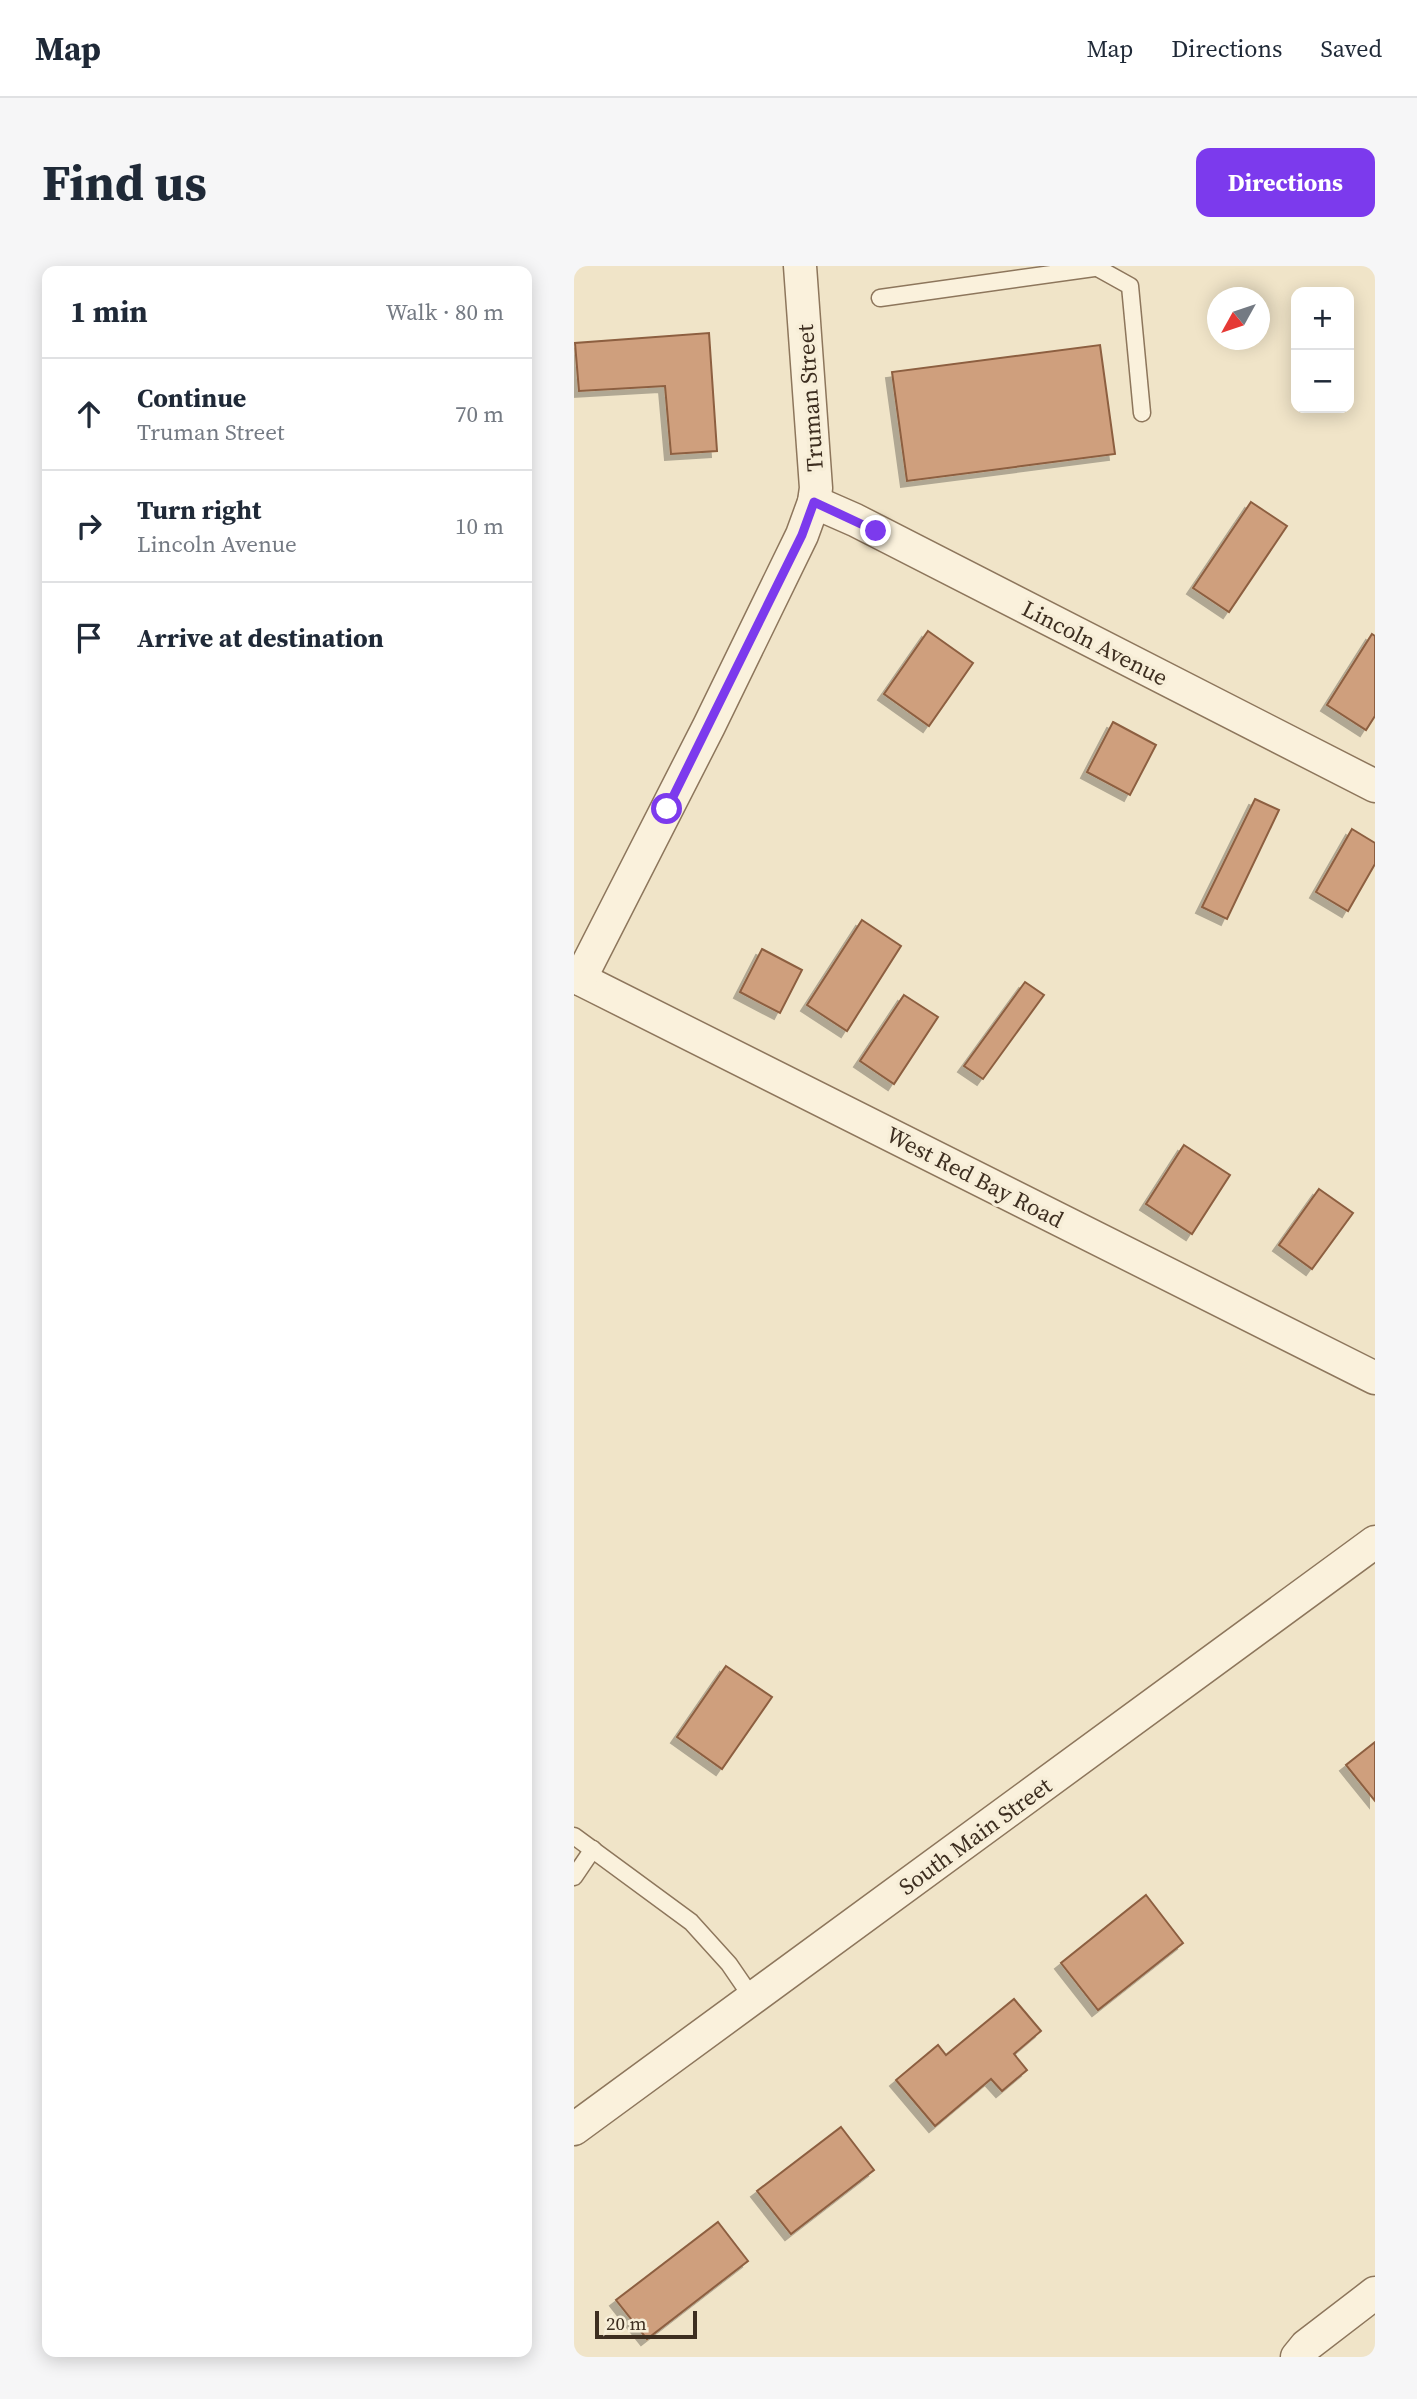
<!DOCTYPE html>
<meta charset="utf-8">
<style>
:root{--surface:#fff;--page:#f6f6f7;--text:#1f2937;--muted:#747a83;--line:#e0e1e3;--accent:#7c3aed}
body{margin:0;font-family:"Source Serif 4",serif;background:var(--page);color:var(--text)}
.controls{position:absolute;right:21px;top:21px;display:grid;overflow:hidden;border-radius:14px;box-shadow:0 4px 18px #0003}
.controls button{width:63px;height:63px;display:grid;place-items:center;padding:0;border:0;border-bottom:2px solid var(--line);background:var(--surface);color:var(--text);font:35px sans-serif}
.compass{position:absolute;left:633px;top:21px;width:63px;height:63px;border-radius:50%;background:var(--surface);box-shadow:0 4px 18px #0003;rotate:230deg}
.scale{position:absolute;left:21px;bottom:18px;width:102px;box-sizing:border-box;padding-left:7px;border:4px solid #3d2e20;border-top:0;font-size:19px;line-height:24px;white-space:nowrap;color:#3d2e20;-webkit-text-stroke:5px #f7eed8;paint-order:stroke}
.stop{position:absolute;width:21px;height:21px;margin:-16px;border:5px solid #7c3aed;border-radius:50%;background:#fff}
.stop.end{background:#7c3aed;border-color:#fff;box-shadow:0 2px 7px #0008}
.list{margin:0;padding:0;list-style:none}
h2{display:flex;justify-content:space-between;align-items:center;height:91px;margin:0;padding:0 28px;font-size:30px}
h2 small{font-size:23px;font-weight:400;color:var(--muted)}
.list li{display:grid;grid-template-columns:46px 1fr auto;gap:21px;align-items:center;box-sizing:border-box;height:112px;padding:0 28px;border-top:2px solid var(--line)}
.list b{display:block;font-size:26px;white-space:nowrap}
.list p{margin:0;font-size:23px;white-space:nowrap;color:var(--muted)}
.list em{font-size:23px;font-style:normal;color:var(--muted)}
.icon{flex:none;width:38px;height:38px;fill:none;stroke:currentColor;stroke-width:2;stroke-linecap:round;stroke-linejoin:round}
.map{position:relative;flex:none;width:801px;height:2091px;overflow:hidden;border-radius:14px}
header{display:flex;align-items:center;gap:42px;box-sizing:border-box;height:98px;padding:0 35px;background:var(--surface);border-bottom:2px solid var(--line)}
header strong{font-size:33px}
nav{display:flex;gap:38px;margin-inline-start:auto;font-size:24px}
.intro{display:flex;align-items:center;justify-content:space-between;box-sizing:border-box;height:168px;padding:0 42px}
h1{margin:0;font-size:49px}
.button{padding:18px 32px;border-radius:14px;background:var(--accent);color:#fff;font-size:24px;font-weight:700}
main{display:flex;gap:42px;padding:0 42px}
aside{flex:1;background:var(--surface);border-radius:14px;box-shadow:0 4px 18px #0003}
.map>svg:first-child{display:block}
.building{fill:#cf9f7d;stroke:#8d5f41;stroke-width:2;filter:url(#shadow)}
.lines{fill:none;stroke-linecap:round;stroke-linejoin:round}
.service-casing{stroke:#8d765c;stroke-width:19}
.minor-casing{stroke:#8d765c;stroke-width:35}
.service{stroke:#faf1dc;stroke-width:16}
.minor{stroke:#faf1dc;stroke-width:32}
.route{stroke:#7c3aed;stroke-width:9}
.labels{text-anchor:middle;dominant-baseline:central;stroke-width:7;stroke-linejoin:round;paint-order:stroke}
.street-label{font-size:23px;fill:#3d2e20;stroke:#f7eed8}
</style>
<header>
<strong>Map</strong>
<nav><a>Map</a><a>Directions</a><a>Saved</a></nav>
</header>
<div class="intro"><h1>Find us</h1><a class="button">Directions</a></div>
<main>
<aside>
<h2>1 min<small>Walk · 80 m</small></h2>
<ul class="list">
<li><svg class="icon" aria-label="ahead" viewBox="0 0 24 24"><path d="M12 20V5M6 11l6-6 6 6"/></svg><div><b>Continue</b><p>Truman Street</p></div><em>70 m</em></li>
<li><svg class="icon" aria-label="right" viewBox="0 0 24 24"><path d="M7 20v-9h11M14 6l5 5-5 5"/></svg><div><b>Turn right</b><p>Lincoln Avenue</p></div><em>10 m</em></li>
<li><svg class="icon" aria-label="arrive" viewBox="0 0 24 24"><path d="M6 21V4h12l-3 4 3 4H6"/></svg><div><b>Arrive at destination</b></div></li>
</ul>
</aside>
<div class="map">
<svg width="801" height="2091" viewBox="0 0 801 2091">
<defs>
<filter id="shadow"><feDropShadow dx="-6" dy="6" stdDeviation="0" flood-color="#0004"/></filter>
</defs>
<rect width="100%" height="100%" fill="#f0e4c8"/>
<!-- building -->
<g class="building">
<path d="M135 67 143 185 97 188 91 120 5 125 1 77Z"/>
<path d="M526 79 541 188 333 215 318 106Z"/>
<path d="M677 236 713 260 655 346 619 322Z"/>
<path d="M354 365 399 397 355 460 310 428Z"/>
<path d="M798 368 801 370V450L792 464 753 439Z"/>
<path d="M539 456 582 479 556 529 513 506Z"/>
<path d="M681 533 705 544 653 653 628 641Z"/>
<path d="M778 563 801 577V598L774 645 742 626Z"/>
<path d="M288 654 327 680 273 765 233 739Z"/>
<path d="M188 683 228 704 206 747 166 726Z"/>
<path d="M451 716 470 729 409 813 390 800Z"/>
<path d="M330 729 364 751 320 818 286 795Z"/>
<path d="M610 879 656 909 618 968 572 938Z"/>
<path d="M745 923 779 947 738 1003 705 979Z"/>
<path d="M152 1400 198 1431 148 1503 103 1471Z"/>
<path d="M801 1476V1535L772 1499Z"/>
<path d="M572 1629 609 1677 524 1744 487 1697Z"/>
<path d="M440 1733 467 1765 440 1788 453 1804 428 1825 417 1813 361 1860 322 1814 364 1779 372 1789Z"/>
<path d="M267 1861 300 1904 217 1968 183 1925Z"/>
<path d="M144 1956 174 1995 73 2073 42 2034Z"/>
</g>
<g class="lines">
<defs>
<g id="service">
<path d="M520 0 556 20 568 147"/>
<path d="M306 32 520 2"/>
<path d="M0 1570 117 1656 155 1698 179 1733"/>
<path d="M0 1611 19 1583"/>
</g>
<g id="minor">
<path d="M240 236 281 254 801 520"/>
<path d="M0 710 801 1112"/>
<path d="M6 713 135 460 228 269 240 236 242 222 226 0"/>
<path d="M0 1863 801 1276"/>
<path d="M723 2091 732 2080 801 2027"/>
</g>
</defs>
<!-- service casing -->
<use href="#service" class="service-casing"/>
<!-- minor casing -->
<use href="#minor" class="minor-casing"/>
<!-- service -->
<use href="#service" class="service"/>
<!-- minor -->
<use href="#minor" class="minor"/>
</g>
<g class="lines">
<!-- route -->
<path class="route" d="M93 543 228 269 240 236 302 265"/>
</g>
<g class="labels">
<!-- street labels -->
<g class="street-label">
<text transform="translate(236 132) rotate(-94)">Truman Street</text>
<text transform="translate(521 377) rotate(27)">Lincoln Avenue</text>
<text transform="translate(401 911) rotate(27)">West Red Bay Road</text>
<text transform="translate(401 1570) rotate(-36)">South Main Street</text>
</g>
</g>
</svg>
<div class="controls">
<button>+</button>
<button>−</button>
</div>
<svg class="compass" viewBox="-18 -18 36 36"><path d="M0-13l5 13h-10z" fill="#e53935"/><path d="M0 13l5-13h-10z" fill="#747a83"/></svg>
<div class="scale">20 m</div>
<div class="stop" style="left:93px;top:543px"></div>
<div class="stop end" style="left:302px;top:265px"></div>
</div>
</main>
